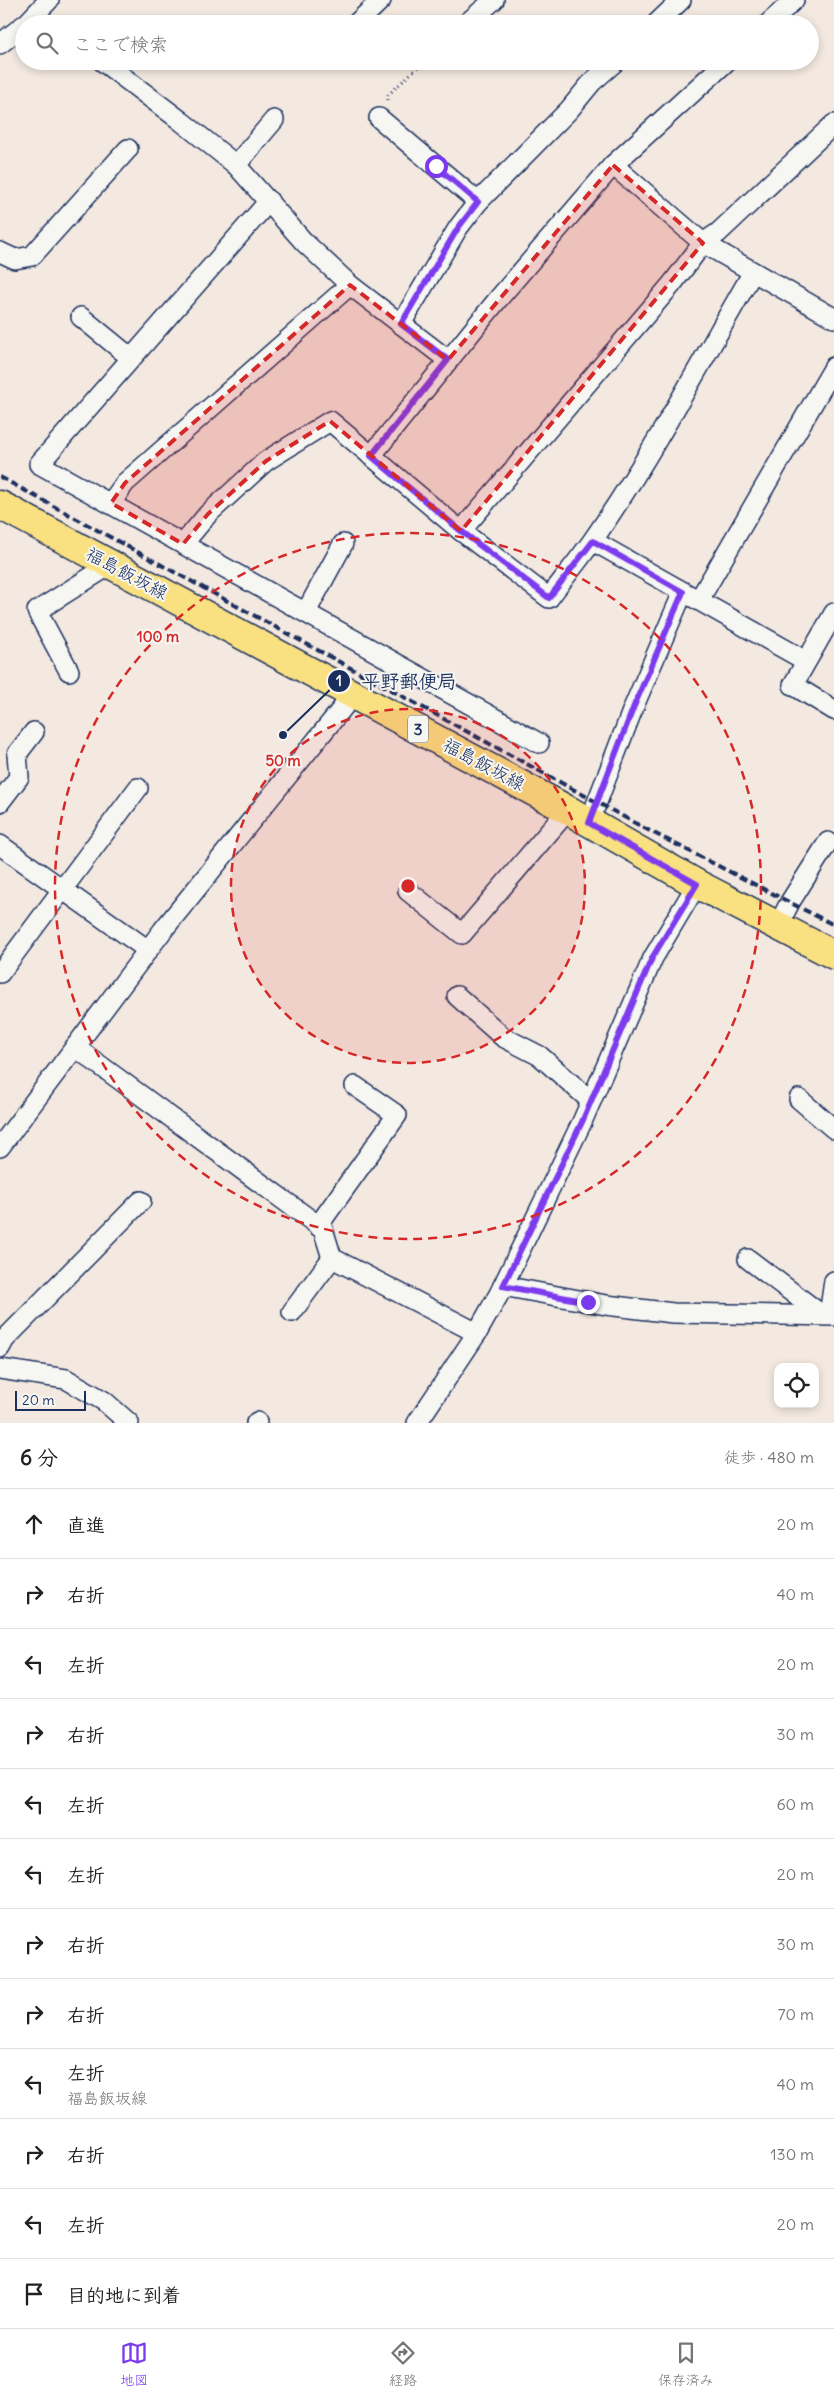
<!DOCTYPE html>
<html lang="ja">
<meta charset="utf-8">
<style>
:root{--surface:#fff;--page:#f2f2f2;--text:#202124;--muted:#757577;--line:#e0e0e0;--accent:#7c3aed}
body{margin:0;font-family:Delius,"Klee One",sans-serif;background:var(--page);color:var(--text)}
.controls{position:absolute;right:15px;bottom:15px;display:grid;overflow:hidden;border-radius:10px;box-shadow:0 2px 8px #0003}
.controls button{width:45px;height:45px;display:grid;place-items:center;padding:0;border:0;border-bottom:1px solid var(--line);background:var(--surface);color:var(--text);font:25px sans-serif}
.scale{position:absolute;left:15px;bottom:12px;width:71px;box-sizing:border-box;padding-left:5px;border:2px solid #1b2f5e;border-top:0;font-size:14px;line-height:18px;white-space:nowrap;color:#1b2f5e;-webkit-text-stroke:4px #f6f6f2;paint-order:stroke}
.stop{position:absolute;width:15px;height:15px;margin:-11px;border:4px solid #7c3aed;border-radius:50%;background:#fff}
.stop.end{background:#7c3aed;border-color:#fff;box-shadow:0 1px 5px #0008}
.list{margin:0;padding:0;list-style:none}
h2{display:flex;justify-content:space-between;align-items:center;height:65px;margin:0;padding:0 20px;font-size:21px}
h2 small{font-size:16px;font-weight:400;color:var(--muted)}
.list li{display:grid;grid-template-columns:32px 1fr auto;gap:15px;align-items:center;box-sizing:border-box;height:70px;padding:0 20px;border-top:1px solid var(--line)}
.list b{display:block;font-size:19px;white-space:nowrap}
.list p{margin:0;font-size:16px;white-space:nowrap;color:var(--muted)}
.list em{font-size:16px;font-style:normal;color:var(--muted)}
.icon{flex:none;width:28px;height:28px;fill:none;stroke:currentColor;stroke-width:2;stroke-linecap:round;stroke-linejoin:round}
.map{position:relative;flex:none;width:834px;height:1423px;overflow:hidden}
.search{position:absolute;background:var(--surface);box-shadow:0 2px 8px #0003;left:15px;right:15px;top:15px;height:55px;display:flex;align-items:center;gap:12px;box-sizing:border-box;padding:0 18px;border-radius:28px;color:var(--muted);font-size:19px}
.sheet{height:905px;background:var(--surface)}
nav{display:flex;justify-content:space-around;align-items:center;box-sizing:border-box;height:70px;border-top:1px solid var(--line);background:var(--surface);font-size:14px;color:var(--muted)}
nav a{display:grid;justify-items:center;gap:2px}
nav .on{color:var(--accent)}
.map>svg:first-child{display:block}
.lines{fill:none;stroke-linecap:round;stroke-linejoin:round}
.street-casing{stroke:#1b2f5e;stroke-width:22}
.primary-casing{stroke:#1b2f5e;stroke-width:31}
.path{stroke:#1b2f5e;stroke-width:3;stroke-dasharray:1 4;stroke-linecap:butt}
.street{stroke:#f6f6f2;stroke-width:19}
.primary{stroke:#f9e181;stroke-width:28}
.rail{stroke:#1b2f5e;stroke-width:4;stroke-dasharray:8 4;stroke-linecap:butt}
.route{stroke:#7c3aed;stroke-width:6}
.marked{fill:#d62828;fill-opacity:0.2;stroke:#d62828;stroke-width:4;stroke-dasharray:10 6;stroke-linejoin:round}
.ring{fill:none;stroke:#d62828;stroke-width:2.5;stroke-dasharray:9 6}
.labels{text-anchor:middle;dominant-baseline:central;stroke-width:4;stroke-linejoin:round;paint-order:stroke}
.shield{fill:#f6f6f2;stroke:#5d6b8a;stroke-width:1}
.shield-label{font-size:16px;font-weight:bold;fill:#1b2f5e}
.street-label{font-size:18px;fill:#1b2f5e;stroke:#f6f6f2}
.centre{fill:#d62828;stroke:#f6f6f2;stroke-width:2.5}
.ring-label{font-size:15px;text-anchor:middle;font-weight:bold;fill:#d62828;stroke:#f6f6f2;stroke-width:4;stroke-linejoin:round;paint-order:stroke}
.leader{fill:none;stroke:#1b2f5e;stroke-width:2}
.callout-dot{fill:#1b2f5e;stroke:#f6f6f2;stroke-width:2}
.mark-label{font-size:15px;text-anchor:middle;font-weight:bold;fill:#fff}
.callout-label{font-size:19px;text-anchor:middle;font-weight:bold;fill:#1b2f5e;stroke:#f6f6f2;stroke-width:4;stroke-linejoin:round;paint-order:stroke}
</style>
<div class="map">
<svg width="834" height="1423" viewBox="0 0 834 1423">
<rect width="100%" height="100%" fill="#f3e9e0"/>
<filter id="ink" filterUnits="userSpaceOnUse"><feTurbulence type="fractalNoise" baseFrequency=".02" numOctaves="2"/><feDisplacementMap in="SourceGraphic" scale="10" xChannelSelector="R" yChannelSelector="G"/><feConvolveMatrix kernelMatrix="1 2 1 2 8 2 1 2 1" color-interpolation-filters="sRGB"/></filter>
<g filter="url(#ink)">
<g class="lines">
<defs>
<g id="street">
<path d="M26 24 49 0"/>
<path d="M356 24 381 0"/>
<path d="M466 24 494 0"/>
<path d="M656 24 681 0"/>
<path d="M768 24 794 0"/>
<path d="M0 44 24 25"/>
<path d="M102 61 181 121 236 165 304 242 350 285 448 360"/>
<path d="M379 118 478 202"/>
<path d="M236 165 274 120"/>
<path d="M613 165 703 243 834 318"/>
<path d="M269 201 39 464 539 743"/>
<path d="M0 252 15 259 32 256 128 149"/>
<path d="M81 317 131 358"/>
<path d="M401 324 458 228 478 202 569 110 592 82 616 61"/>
<path d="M371 456 499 298 613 165 727 61"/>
<path d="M111 503 125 483 350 285"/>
<path d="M461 531 672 284 703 243 718 233 834 124"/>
<path d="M593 541 806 661"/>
<path d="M183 544 208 514 266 461 330 421 461 531 549 598C563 579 579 560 593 540 652 455 701 362 753 272"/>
<path d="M699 600 834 367"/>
<path d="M306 612 343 544"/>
<path d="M834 613 793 685 834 710"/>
<path d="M69 671 37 611 110 565"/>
<path d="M0 802 19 777 17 754 34 732"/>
<path d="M589 823 634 706 683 592"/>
<path d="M0 845 148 950"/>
<path d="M408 891 462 934 568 810"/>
<path d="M778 926 790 902 828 842"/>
<path d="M0 973 138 788"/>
<path d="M457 996 503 1037 540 1056 591 1101"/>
<path d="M75 1047 323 1229 332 1258 477 1333"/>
<path d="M799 1099 834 1129"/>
<path d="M0 1147 163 930 353 695"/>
<path d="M318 1226 397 1115 355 1086"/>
<path d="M748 1259 822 1315"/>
<path d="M503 1286 606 1305 673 1313 834 1316"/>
<path d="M292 1312 332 1258"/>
<path d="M829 1315 834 1281"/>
<path d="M0 1348 5 1339 141 1201"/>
<path d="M0 1369 66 1379 104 1401 129 1423"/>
<path d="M256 1423 257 1422"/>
<path d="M417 1423 477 1333 499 1294 582 1122 653 958 697 884"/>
</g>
<path id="primary" d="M0 505 568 810 697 884 834 955"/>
</defs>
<!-- street casing -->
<use href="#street" class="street-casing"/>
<!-- primary casing -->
<use href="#primary" class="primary-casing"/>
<!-- path -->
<path class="path" d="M387 100V96L424 61"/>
<!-- street -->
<use href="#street" class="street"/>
<!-- primary -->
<use href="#primary" class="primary"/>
<!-- rail -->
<path class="rail" d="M0 477 646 829 834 925"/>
</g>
</g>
<g class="lines" filter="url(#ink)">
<!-- route -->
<path class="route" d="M436 166 478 202 458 228 401 324 448 360 371 456 461 531 549 598 593 541 683 592 634 706 589 823 697 884 652 958 582 1122 503 1286 588 1302"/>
</g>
<!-- marked area -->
<path class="marked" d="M613 165 703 243 461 531 330 421 266 461 208 514 183 544 111 503 125 483 350 285 448 360Z"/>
<!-- distance rings -->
<circle cx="408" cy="886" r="177" fill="#d62828" fill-opacity=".12"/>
<g class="ring">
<circle cx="408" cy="886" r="177"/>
<circle cx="408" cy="886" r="353"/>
</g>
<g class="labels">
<!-- shield labels -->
<rect class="shield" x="408" y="715.5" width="20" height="27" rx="4"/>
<g class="shield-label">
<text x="418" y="729">3</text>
</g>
<!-- street labels -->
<g class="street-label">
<text transform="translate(127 573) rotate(28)">福島飯坂線</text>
<text transform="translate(484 764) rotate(28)">福島飯坂線</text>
</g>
</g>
<circle cx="408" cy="886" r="8" class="centre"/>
<g class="ring-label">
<text x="158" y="642">100 m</text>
<text x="283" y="766">50 m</text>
</g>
<!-- callouts -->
<path class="leader" d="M283 735L339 681"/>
<g class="callout-dot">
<circle cx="283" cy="735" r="5"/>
<circle cx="339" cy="681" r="12"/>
</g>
<g class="mark-label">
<text x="339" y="686">1</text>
</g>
<g class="callout-label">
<text x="409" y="688">平野郵便局</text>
</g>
</svg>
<div class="controls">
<button><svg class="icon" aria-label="locate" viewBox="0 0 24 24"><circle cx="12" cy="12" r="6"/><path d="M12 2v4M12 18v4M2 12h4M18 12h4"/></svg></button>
</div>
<div class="scale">20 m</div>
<div class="stop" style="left:436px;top:166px"></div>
<div class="stop end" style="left:588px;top:1302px"></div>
<div class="search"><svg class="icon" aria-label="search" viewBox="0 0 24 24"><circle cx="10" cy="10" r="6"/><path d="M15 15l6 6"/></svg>ここで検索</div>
</div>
<section class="sheet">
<h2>6 分<small>徒歩 · 480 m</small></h2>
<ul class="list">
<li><svg class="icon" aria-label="ahead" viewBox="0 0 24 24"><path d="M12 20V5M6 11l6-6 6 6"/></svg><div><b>直進</b></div><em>20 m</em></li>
<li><svg class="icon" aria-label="right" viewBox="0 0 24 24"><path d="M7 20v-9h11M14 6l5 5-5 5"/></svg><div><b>右折</b></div><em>40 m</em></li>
<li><svg class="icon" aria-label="left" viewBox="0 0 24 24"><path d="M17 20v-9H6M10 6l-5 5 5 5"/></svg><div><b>左折</b></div><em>20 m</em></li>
<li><svg class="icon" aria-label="right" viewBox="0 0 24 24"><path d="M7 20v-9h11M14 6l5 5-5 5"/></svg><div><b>右折</b></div><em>30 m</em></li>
<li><svg class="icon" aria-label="left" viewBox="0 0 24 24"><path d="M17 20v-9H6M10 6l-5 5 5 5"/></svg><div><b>左折</b></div><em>60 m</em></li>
<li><svg class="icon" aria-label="left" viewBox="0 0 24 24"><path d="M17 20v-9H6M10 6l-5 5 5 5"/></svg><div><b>左折</b></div><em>20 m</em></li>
<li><svg class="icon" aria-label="right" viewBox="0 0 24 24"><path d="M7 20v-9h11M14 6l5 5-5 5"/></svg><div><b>右折</b></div><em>30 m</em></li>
<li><svg class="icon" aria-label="right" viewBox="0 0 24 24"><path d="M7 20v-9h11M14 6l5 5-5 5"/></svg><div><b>右折</b></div><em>70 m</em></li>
<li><svg class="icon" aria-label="left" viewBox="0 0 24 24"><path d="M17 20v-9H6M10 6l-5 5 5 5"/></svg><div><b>左折</b><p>福島飯坂線</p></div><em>40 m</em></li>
<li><svg class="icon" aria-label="right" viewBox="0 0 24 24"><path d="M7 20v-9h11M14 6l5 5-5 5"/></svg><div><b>右折</b></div><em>130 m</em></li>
<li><svg class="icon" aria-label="left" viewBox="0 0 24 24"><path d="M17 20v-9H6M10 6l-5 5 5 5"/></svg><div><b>左折</b></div><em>20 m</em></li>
<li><svg class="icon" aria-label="arrive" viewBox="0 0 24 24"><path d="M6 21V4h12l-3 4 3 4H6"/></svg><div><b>目的地に到着</b></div></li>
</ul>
</section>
<nav>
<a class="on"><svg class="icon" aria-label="map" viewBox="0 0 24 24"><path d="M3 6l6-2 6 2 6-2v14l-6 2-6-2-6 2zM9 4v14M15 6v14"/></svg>地図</a>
<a><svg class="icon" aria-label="directions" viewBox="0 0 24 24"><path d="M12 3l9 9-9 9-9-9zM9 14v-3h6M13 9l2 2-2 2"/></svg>経路</a>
<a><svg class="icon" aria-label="saved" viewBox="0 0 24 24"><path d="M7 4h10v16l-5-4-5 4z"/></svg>保存済み</a>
</nav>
